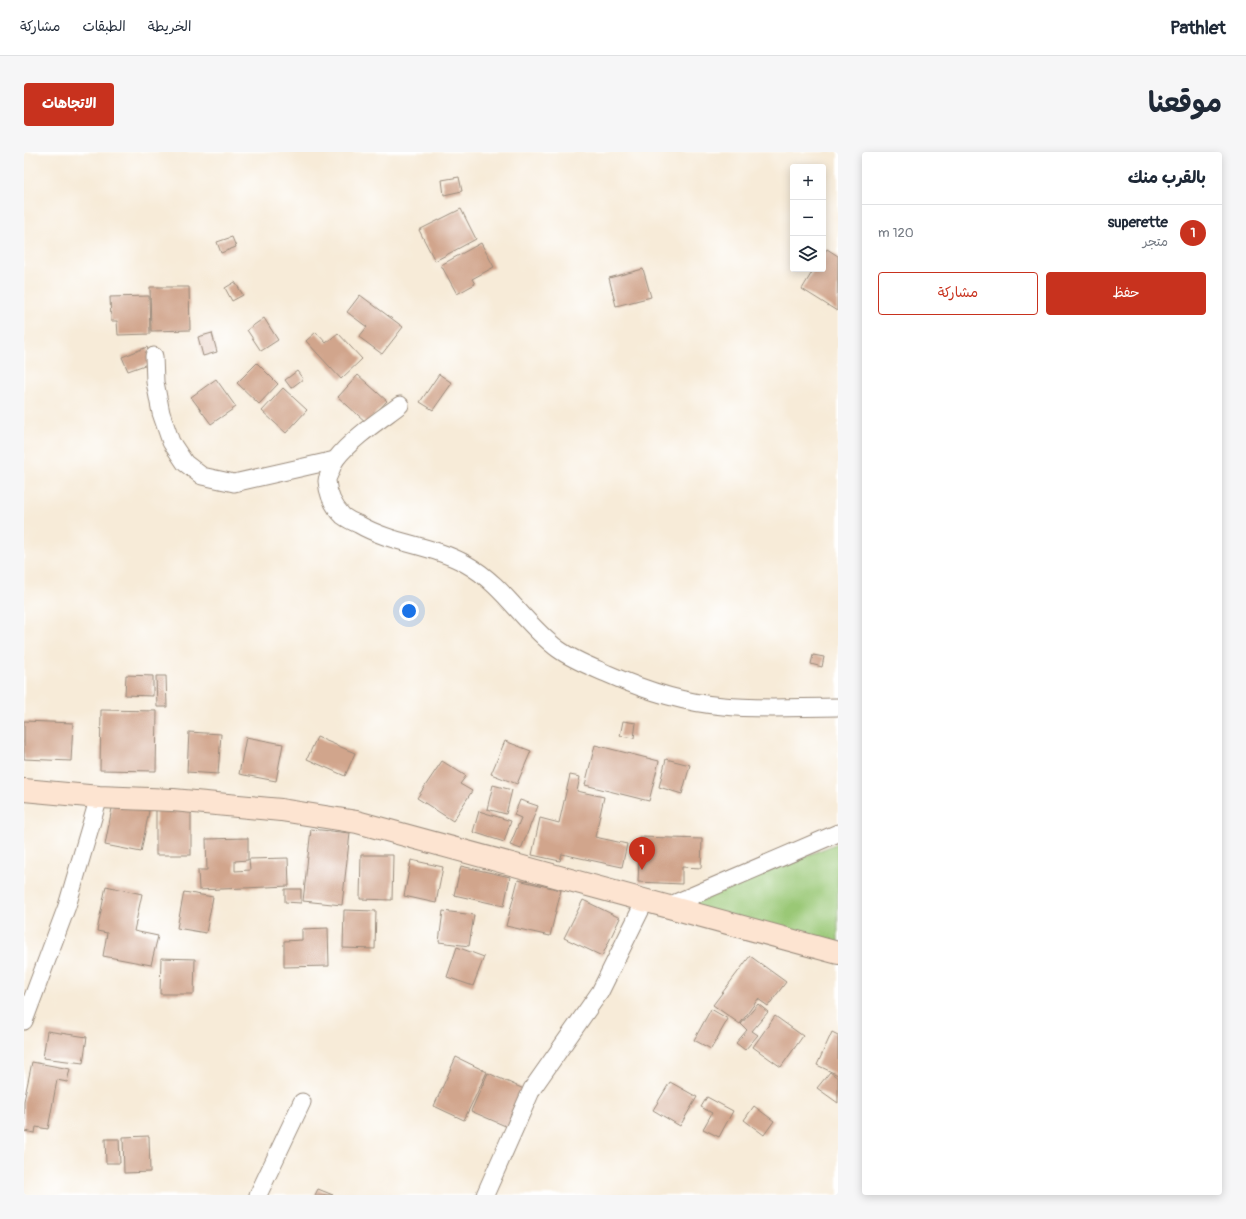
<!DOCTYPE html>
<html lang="ar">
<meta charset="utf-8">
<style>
:root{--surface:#fff;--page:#f6f6f7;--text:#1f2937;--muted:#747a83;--line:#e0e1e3;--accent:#c8321e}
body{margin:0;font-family:Pangolin,"Playpen Sans Arabic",sans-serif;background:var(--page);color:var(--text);direction:rtl}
.controls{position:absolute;right:12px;top:12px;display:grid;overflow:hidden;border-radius:4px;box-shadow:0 2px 10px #0003}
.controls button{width:36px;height:36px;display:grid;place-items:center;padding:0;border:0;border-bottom:1px solid var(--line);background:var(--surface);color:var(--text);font:20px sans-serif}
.you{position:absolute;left:385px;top:459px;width:14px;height:14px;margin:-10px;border:3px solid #fff;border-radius:50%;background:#1a73e8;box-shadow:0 0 0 6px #1a73e833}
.badge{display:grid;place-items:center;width:26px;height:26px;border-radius:50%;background:var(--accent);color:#fff;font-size:13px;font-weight:700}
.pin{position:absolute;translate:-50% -33px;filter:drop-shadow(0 1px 2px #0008)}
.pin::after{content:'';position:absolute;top:21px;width:14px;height:12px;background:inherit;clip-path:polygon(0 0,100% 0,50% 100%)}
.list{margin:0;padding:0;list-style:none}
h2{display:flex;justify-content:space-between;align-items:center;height:52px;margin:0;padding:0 16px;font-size:17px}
h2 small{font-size:13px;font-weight:400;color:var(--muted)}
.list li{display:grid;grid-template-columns:26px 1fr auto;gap:12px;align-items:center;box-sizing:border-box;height:56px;padding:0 16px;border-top:1px solid var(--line)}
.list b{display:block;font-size:15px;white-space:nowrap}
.list p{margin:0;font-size:13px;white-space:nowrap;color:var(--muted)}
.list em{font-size:13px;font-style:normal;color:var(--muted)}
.actions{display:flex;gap:8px;padding:12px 16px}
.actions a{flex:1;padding:9px 0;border:1px solid var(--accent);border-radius:4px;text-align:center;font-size:14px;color:var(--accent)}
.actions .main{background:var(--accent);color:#fff}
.icon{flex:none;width:22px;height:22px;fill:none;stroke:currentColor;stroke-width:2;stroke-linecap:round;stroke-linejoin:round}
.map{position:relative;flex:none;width:814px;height:1043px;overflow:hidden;direction:ltr;border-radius:4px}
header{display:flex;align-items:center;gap:24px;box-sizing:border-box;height:56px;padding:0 20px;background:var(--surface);border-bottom:1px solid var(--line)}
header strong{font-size:19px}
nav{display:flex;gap:22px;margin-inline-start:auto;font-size:14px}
.intro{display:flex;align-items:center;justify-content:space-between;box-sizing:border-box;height:96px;padding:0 24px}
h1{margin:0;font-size:28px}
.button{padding:10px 18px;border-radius:4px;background:var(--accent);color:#fff;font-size:14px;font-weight:700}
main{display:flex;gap:24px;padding:0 24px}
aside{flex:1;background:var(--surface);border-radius:4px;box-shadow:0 2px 10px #0003}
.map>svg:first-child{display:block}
.green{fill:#9ac876;stroke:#6a794a}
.building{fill:#d1a58c}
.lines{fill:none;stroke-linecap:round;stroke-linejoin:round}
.street-casing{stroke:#998a7b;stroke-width:19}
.secondary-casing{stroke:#998a7b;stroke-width:24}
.street{stroke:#fff;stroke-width:17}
.secondary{stroke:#fde4d1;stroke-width:22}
</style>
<header>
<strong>Pathlet</strong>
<nav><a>الخريطة</a><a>الطبقات</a><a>مشاركة</a></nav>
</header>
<div class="intro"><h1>موقعنا</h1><a class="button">الاتجاهات</a></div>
<main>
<aside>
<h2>بالقرب منك<small></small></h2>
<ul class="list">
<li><span class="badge">1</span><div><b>superette</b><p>متجر</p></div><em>120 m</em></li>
</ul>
<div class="actions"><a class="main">حفظ</a><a>مشاركة</a></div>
</aside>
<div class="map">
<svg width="814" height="1043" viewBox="0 0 814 1043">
<rect width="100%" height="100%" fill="#fff"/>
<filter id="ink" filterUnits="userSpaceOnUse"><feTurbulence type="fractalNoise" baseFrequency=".025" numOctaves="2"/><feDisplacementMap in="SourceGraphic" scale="8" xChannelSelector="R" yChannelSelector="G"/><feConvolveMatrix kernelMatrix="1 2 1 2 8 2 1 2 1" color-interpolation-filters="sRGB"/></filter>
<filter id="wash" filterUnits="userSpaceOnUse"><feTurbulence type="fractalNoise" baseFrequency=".012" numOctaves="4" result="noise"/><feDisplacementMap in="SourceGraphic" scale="16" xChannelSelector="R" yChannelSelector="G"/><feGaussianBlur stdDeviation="0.9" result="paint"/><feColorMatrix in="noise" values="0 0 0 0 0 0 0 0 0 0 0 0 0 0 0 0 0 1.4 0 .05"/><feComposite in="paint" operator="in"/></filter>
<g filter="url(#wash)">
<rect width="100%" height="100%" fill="#f7ebd8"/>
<!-- green -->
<path class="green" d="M814 691V791L660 753Z"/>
<g id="blocks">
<!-- building -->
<g class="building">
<path d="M435 25 438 39 420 43 418 28Z"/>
<path d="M437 57 452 87 411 109 395 78Z"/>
<path d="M208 85 212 95 197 101 193 90Z"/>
<path d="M457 91 470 115 448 127 451 132 433 142 417 113Z"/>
<path d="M803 97 814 104 813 159 778 137 790 117H799V103Z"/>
<path d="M619 117 627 145 592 154 585 126Z"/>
<path d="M211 130 219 143 208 149 201 136Z"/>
<path d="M126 135H165L166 178 127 179Z"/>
<path d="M336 143 379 175 358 202 335 185 343 175 323 160Z"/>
<path d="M125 144 126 182 94 183 93 169H87L86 145Z"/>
<path d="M240 166 254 188 237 199 223 178Z"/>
<path d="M292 180 302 191 314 181 338 207 317 227 282 189Z"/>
<path d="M188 181 193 200 179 204 174 185Z"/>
<path d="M123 195 129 210 104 219 98 205Z"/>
<path d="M233 211 254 232 235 252 213 231Z"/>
<path d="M273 219 279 227 267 236 261 228Z"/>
<path d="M415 222 428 231 409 258 396 250Z"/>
<path d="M334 223 363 249 343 271 314 245Z"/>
<path d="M192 227 212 255 187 272 167 245Z"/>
<path d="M259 236 283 258 262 281 238 259Z"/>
<path d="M789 503 800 505 798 515 787 512Z"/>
<path d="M102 523 129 524V544L101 543Z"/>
<path d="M132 524H142L143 555H133Z"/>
<path d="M77 558 133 559 132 619 76 618Z"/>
<path d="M0 569 49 571 47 609 0 607Z"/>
<path d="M599 569 612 571 610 586 596 584Z"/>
<path d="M165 580 197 582 194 622 163 620Z"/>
<path d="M222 585 259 592 252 629 215 622Z"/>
<path d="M293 585 331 601 321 624 283 607Z"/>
<path d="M481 589 507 599 493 632 467 622Z"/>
<path d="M571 593 635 609 625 649 561 633Z"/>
<path d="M642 607 666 613 658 642 635 635Z"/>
<path d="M418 609 442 624 436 632 448 639 429 669 393 646Z"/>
<path d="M546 623 556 625 553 639 580 645 571 685 603 692 598 715 538 702 536 709 508 703 516 666 535 671Z"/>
<path d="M469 633 488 638 482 662 463 657Z"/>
<path d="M496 648 514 654 497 697 486 693 497 666 490 663Z"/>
<path d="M89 651 125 659 117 700 81 693Z"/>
<rect x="132" y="655" width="35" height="48"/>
<path d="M455 659 487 669 480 690 449 680Z"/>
<path d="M287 677 326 681 318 753 279 749Z"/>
<path d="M616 685 678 687 677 716 658 715V732L614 730Z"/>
<path d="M224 686V708L211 709V719L226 718 225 707 264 706 265 734 175 738 174 718H183L182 687Z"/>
<path d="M337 703H369L368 748 336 747Z"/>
<path d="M387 708 419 715 412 751 380 744Z"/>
<path d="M437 714 486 725 480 754 430 743Z"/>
<path d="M494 728 537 738 526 784 482 774Z"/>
<path d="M82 734 118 742 110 779 134 784 127 813 79 804 83 781 73 779Z"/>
<path d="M261 737H277V751L261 750Z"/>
<path d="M160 740 189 745 182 781 153 776Z"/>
<path d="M559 748 596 766 578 804 540 786Z"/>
<path d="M320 758 352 759 351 797 319 796Z"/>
<path d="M419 759 450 763 445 794 415 790Z"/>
<path d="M304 776 305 814 260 815V789L278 788V777Z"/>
<path d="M433 795 460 805 449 834 423 825Z"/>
<path d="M726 804 762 830 744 854 734 847 716 872 689 853Z"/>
<path d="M137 806 171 807 170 842H136Z"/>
<path d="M734 852 744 860 728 879 734 883 721 898 712 891 723 878 717 872Z"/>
<path d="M687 857 704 867 687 897 670 888Z"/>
<path d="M751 864 779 884 757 915 729 895Z"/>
<path d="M23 879 63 885 59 911 19 906Z"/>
<path d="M808 880 814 883V923L793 913Z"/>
<path d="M432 905 463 920 440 968 410 954Z"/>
<path d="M8 910 46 917 43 930 33 928 24 977 12 975 11 981 0 979V949Z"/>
<path d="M806 920 814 926V951L793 936Z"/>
<path d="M464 921 502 938 486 976 447 959Z"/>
<path d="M646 930 673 945 656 974 629 958Z"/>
<path d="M683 945 709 959 695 985 679 977 688 961 677 955Z"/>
<path d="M730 954 750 969 740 983 720 968Z"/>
<path d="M125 984 126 1020 100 1021 99 985Z"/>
<path d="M81 987H95L96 1011H82Z"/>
<path d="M294 1037 309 1043H291Z"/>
</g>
</g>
</g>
<g filter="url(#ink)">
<use href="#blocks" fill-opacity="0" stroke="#998a7b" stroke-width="1"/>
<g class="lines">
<defs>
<g id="street">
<path d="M130 204 131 230 137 261 147 290 161 311 178 324 210 331 311 308"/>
<path d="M376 253C356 268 327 287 312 307 309 311 308 316 306 320 305 323 303 326 303 329 304 342 310 355 319 364 323 367 329 370 334 372 368 392 409 393 442 412 480 433 500 472 534 497 549 508 568 515 584 522 620 538 660 551 699 554 737 558 776 555 814 555"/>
<path d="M642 755 814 681"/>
<path d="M0 869 43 754 75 645"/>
<path d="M234 1043 278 950"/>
<path d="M461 1043 508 937 576 840 621 749"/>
</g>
<path id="secondary" d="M0 638 75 645 149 648 257 658 333 670 814 801"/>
</defs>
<!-- street casing -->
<use href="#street" class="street-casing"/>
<!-- secondary casing -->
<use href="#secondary" class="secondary-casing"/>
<!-- street -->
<use href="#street" class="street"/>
<!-- secondary -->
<use href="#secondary" class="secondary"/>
</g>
</g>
</svg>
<div class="controls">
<button>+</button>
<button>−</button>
<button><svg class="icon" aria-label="layers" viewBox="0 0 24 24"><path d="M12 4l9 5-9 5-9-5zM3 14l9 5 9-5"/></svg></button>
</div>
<div class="you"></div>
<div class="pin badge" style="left:618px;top:718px">1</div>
</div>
</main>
